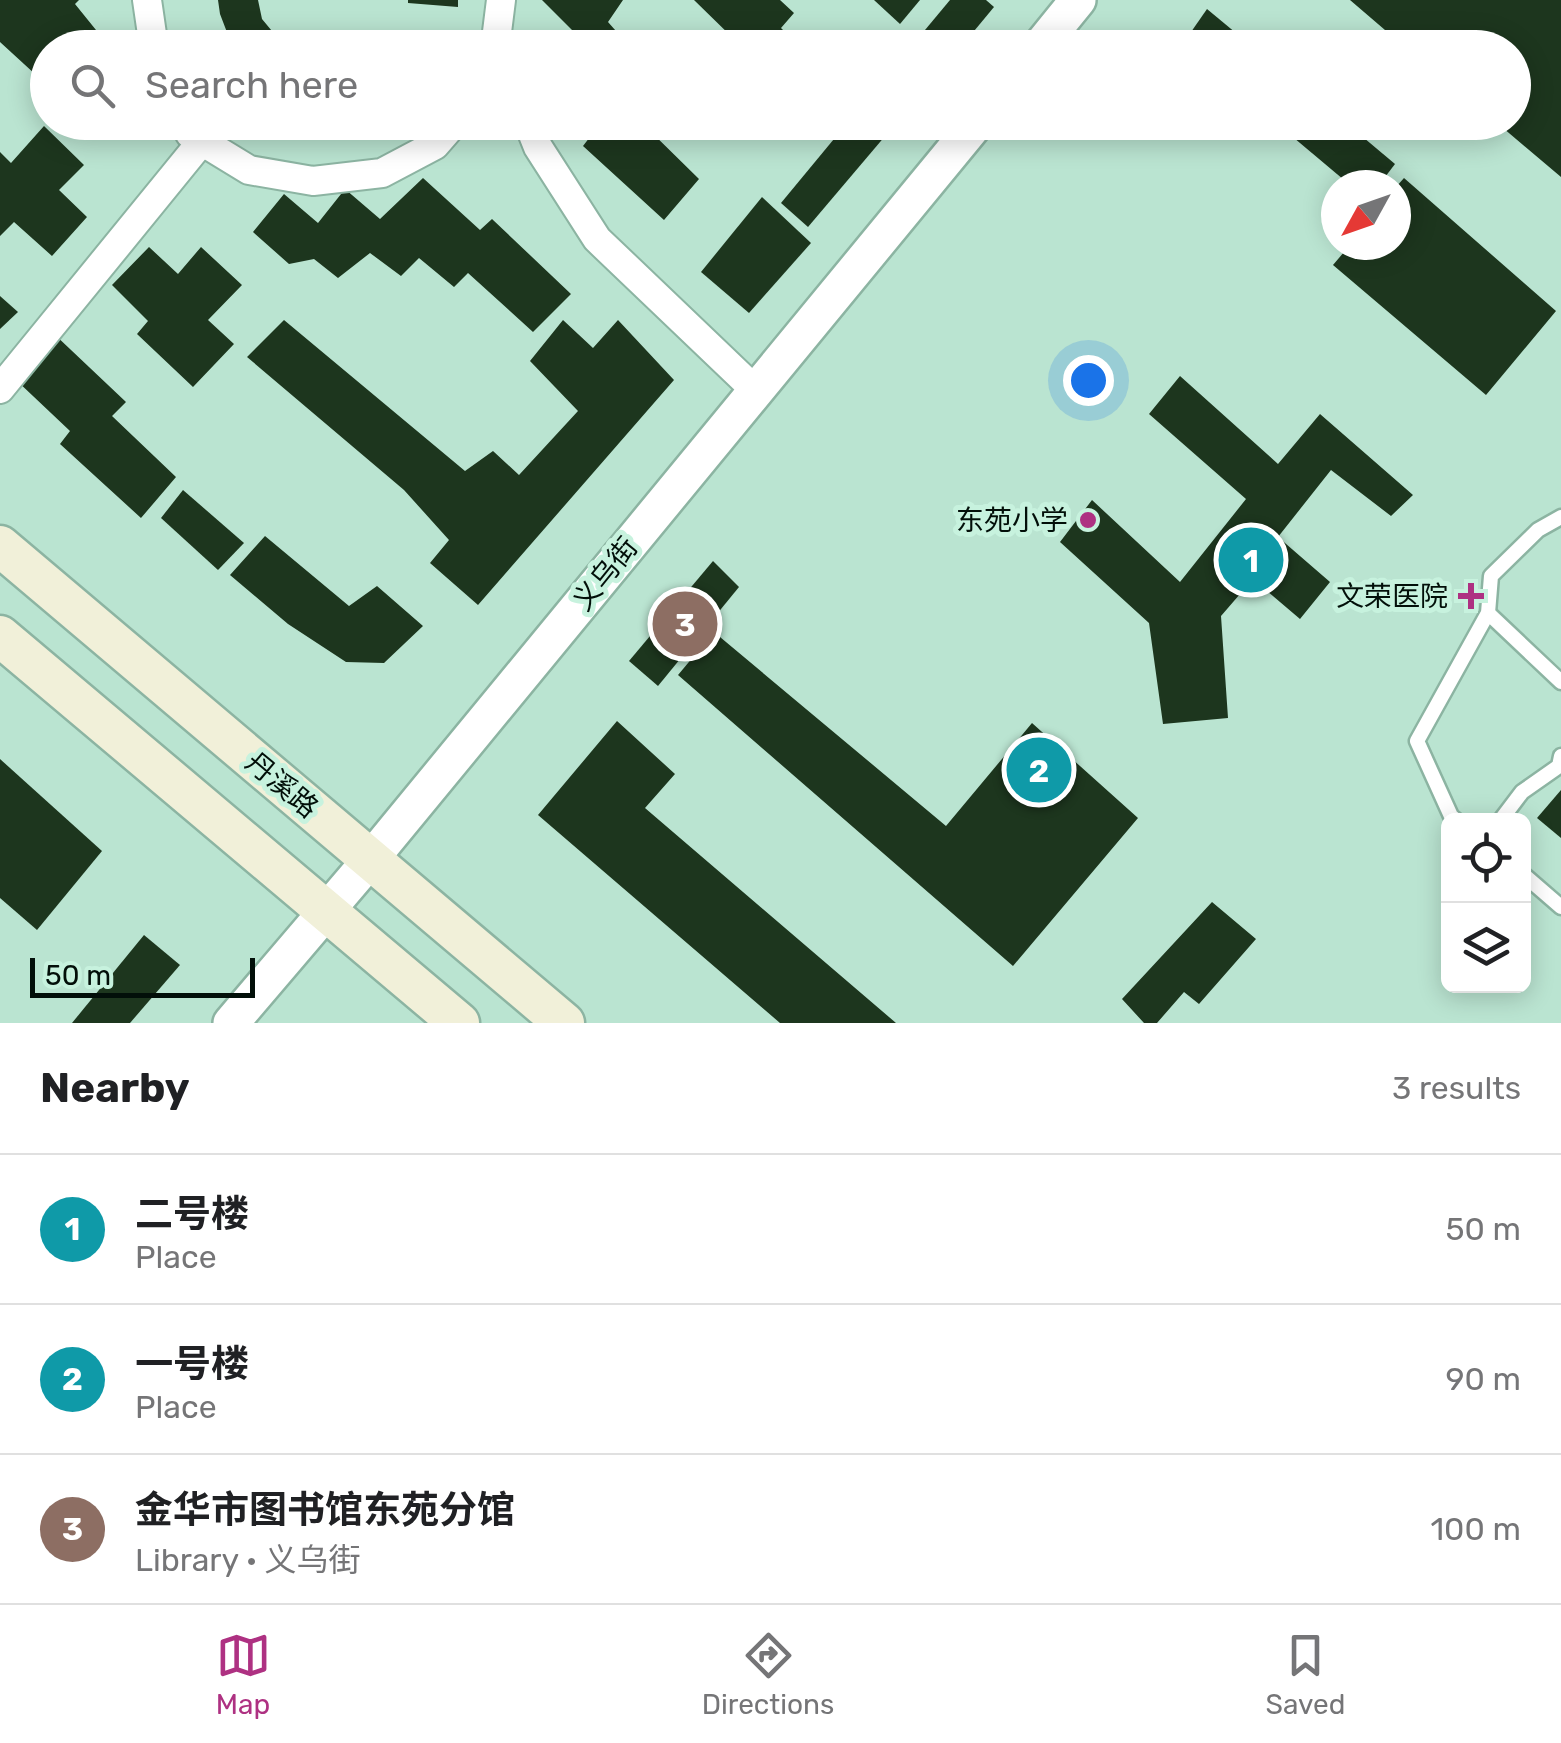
<!DOCTYPE html>
<meta charset="utf-8">
<style>
:root{--surface:#fff;--page:#f6f6f6;--text:#202124;--muted:#757577;--line:#e0e0e0;--accent:#ae3182}
body{margin:0;font-family:Rubik,"Noto Sans SC",sans-serif;background:var(--page);color:var(--text)}
.controls{position:absolute;right:30px;bottom:30px;display:grid;overflow:hidden;border-radius:15px;box-shadow:0 5px 25px #0003}
.controls button{width:90px;height:90px;display:grid;place-items:center;padding:0;border:0;border-bottom:2px solid var(--line);background:var(--surface);color:var(--text);font:50px sans-serif}
.compass{position:absolute;left:1321px;top:170px;width:90px;height:90px;border-radius:50%;background:var(--surface);box-shadow:0 5px 25px #0003;rotate:230deg}
.scale{position:absolute;left:30px;bottom:25px;width:225px;box-sizing:border-box;padding-left:10px;border:5px solid #020f09;border-top:0;font-size:28px;line-height:35px;white-space:nowrap;color:#020f09;-webkit-text-stroke:8px #c7f2de;paint-order:stroke}
.you{position:absolute;left:1088px;top:380px;width:35px;height:35px;margin:-25px;border:8px solid #fff;border-radius:50%;background:#1a73e8;box-shadow:0 0 0 15px #1a73e833}
.badge{display:grid;place-items:center;width:65px;height:65px;border-radius:50%;background:var(--accent);color:#fff;font-size:32px;font-weight:700}
.pin{position:absolute;translate:-50% -50%;border:5px solid #fff;box-shadow:0 2px 10px #0006}
.list{margin:0;padding:0;list-style:none}
h2{display:flex;justify-content:space-between;align-items:center;height:130px;margin:0;padding:0 40px;font-size:42px}
h2 small{font-size:32px;font-weight:400;color:var(--muted)}
.list li{display:grid;grid-template-columns:65px 1fr auto;gap:30px;align-items:center;box-sizing:border-box;height:150px;padding:0 40px;border-top:2px solid var(--line)}
.list b{display:block;font-size:38px;white-space:nowrap}
.list p{margin:0;font-size:32px;white-space:nowrap;color:var(--muted)}
.list em{font-size:32px;font-style:normal;color:var(--muted)}
.icon{flex:none;width:55px;height:55px;fill:none;stroke:currentColor;stroke-width:2;stroke-linecap:round;stroke-linejoin:round}
.map{position:relative;flex:none;width:1561px;height:1023px;overflow:hidden}
.search{position:absolute;background:var(--surface);box-shadow:0 5px 25px #0003;left:30px;right:30px;top:30px;height:110px;display:flex;align-items:center;gap:25px;box-sizing:border-box;padding:0 35px;border-radius:55px;color:var(--muted);font-size:38px}
.sheet{height:580px;background:var(--surface)}
nav{display:flex;justify-content:space-around;align-items:center;box-sizing:border-box;height:140px;border-top:2px solid var(--line);background:var(--surface);font-size:28px;color:var(--muted)}
nav a{display:grid;justify-items:center;gap:5px}
nav .on{color:var(--accent)}
.map>svg:first-child{display:block}
.building{fill:#1d361e}
.lines{fill:none;stroke-linecap:round;stroke-linejoin:round}
.service-casing{stroke:#8cb4a2;stroke-width:19}
.minor-casing{stroke:#8cb4a2;stroke-width:32}
.tertiary-casing{stroke:#8cb4a2;stroke-width:40}
.secondary-casing{stroke:#8cb4a2;stroke-width:45}
.service{stroke:#fff;stroke-width:14}
.minor{stroke:#fff;stroke-width:28}
.tertiary{stroke:#fff;stroke-width:35}
.secondary{stroke:#f1f0d9;stroke-width:40}
.poi-dot{fill:#ae3182;stroke:#c7f2de;stroke-width:4}
.labels{text-anchor:middle;dominant-baseline:central;stroke-width:10;stroke-linejoin:round;paint-order:stroke}
.poi-label{font-size:28px;fill:#020f09;stroke:#c7f2de;text-anchor:end}
.street-label{font-size:28px;fill:#020f09;stroke:#c7f2de}
</style>
<div class="map">
<svg width="1561" height="1023" viewBox="0 0 1561 1023">
<rect width="100%" height="100%" fill="#bae4d1"/>
<!-- building -->
<g class="building">
<path d="M0 0H79L75 4 96 30 80 48H48V86L0 42Z"/>
<path d="M218 0H258L262 19 286 48H233L220 14Z"/>
<path d="M408 0H458V7L408 3Z"/>
<path d="M542 0H623L608 22 631 48H564L575 33Z"/>
<path d="M694 0H780L794 13 781 28 801 48H735L738 43Z"/>
<path d="M874 0H920L900 24Z"/>
<path d="M950 0H986L994 7 960 48H910Z"/>
<path d="M1350 0H1561V177L1496 122H1514V48H1406Z"/>
<path d="M1207 9 1254 48H1185L1182 45Z"/>
<path d="M582 122H641L699 179 664 220 583 146 593 133Z"/>
<path d="M848 122H897L808 227 781 203Z"/>
<path d="M1275 122H1345L1395 164 1379 185H1350Z"/>
<path d="M44 126 84 165 59 190 87 217 52 256 14 222 0 236V152L11 163Z"/>
<path d="M423 178 480 230 492 219 571 294 533 332 468 273 454 287 419 258 401 276 370 253 338 278 314 259 289 264 253 232 284 194 318 223 345 189 380 219Z"/>
<path d="M1404 178 1556 311 1486 395 1333 265 1350 245H1396V187Z"/>
<path d="M762 197 811 243 749 313 701 272Z"/>
<path d="M149 247 178 274 201 247 242 285 208 320 234 344 193 387 137 334 148 321 112 285Z"/>
<path d="M0 296 18 312 0 329Z"/>
<path d="M284 320 465 471 493 451 519 475 578 411 530 361 563 320 593 348 618 320 674 380 478 605 430 563 449 540 404 490 247 357Z"/>
<path d="M52 332 126 402 112 416 176 477 141 518 60 444 70 431 15 379Z"/>
<path d="M1180 376 1278 464 1320 414 1413 495 1391 516 1331 470 1278 537 1330 582 1300 619 1253 579 1221 616 1228 718 1163 724 1149 623 1060 542 1092 500 1180 582 1246 499 1149 414Z"/>
<path d="M183 490 244 543 218 570 161 518Z"/>
<path d="M265 536 349 606 377 586 423 626 384 663 346 662 288 624 230 575Z"/>
<path d="M713 561 739 587 658 686 629 661Z"/>
<path d="M714 632 946 826 1032 723 1138 818 1013 966 678 675Z"/>
<path d="M617 721 675 774 645 808 896 1023H780L538 815Z"/>
<path d="M0 759 102 851 37 930 0 898Z"/>
<path d="M1561 790V838L1537 818Z"/>
<path d="M1212 902 1256 939 1199 1004 1184 992 1157 1023H1144L1122 999Z"/>
<path d="M144 935 180 965 130 1023H72Z"/>
</g>
<g class="lines">
<defs>
<g id="service">
<path d="M1488 613 1561 682"/>
<path d="M1457 821 1451 816 1417 741 1488 613 1491 576 1538 530 1561 517"/>
<path d="M1500 821 1522 792 1559 766 1561 756"/>
<path d="M1524 875 1561 907"/>
</g>
<g id="minor">
<path d="M147 0 154 48"/>
<path d="M495 48 501 0"/>
<path d="M184 122 190 134 249 170 313 181 382 173 435 145 455 122"/>
<path d="M528 122 538 147 597 239 756 391"/>
<path d="M0 389 202 141"/>
</g>
<g id="tertiary">
<path d="M1039 48 1078 0"/>
<path d="M231 1023 370 860 977 122"/>
</g>
<g id="secondary">
<path d="M0 546 564 1023"/>
<path d="M0 636 459 1023"/>
</g>
</defs>
<!-- service casing -->
<use href="#service" class="service-casing"/>
<!-- minor casing -->
<use href="#minor" class="minor-casing"/>
<!-- tertiary casing -->
<use href="#tertiary" class="tertiary-casing"/>
<!-- secondary casing -->
<use href="#secondary" class="secondary-casing"/>
<!-- service -->
<use href="#service" class="service"/>
<!-- minor -->
<use href="#minor" class="minor"/>
<!-- tertiary -->
<use href="#tertiary" class="tertiary"/>
<!-- secondary -->
<use href="#secondary" class="secondary"/>
</g>
<!-- markers -->
<g class="poi-dot">
<circle cx="1088" cy="520" r="10"/>
<path d="M1466 581h10v10h10v10h-10v10h-10v-10h-10v-10h10z"/>
</g>
<g class="labels">
<!-- poi labels -->
<g class="poi-label">
<text x="1068" y="520">东苑小学</text>
<text x="1448" y="596">文荣医院</text>
</g>
<!-- street labels -->
<g class="street-label">
<text transform="translate(605 574) rotate(-51)">义乌街</text>
<text transform="translate(282 785) rotate(40)">丹溪路</text>
</g>
</g>
</svg>
<div class="controls">
<button><svg class="icon" aria-label="locate" viewBox="0 0 24 24"><circle cx="12" cy="12" r="6"/><path d="M12 2v4M12 18v4M2 12h4M18 12h4"/></svg></button>
<button><svg class="icon" aria-label="layers" viewBox="0 0 24 24"><path d="M12 4l9 5-9 5-9-5zM3 14l9 5 9-5"/></svg></button>
</div>
<svg class="compass" viewBox="-18 -18 36 36"><path d="M0-13l5 13h-10z" fill="#e53935"/><path d="M0 13l5-13h-10z" fill="#757577"/></svg>
<div class="scale">50 m</div>
<div class="you"></div>
<div class="pin badge" style="left:1251px;top:560px;background:#0f9aa8">1</div>
<div class="pin badge" style="left:1039px;top:770px;background:#0f9aa8">2</div>
<div class="pin badge" style="left:685px;top:624px;background:#8d6e63">3</div>
<div class="search"><svg class="icon" aria-label="search" viewBox="0 0 24 24"><circle cx="10" cy="10" r="6"/><path d="M15 15l6 6"/></svg>Search here</div>
</div>
<section class="sheet">
<h2>Nearby<small>3 results</small></h2>
<ul class="list">
<li><span class="badge" style="background:#0f9aa8">1</span><div><b>二号楼</b><p>Place</p></div><em>50 m</em></li>
<li><span class="badge" style="background:#0f9aa8">2</span><div><b>一号楼</b><p>Place</p></div><em>90 m</em></li>
<li><span class="badge" style="background:#8d6e63">3</span><div><b>金华市图书馆东苑分馆</b><p>Library · 义乌街</p></div><em>100 m</em></li>
</ul>
</section>
<nav>
<a class="on"><svg class="icon" aria-label="map" viewBox="0 0 24 24"><path d="M3 6l6-2 6 2 6-2v14l-6 2-6-2-6 2zM9 4v14M15 6v14"/></svg>Map</a>
<a><svg class="icon" aria-label="directions" viewBox="0 0 24 24"><path d="M12 3l9 9-9 9-9-9zM9 14v-3h6M13 9l2 2-2 2"/></svg>Directions</a>
<a><svg class="icon" aria-label="saved" viewBox="0 0 24 24"><path d="M7 4h10v16l-5-4-5 4z"/></svg>Saved</a>
</nav>
